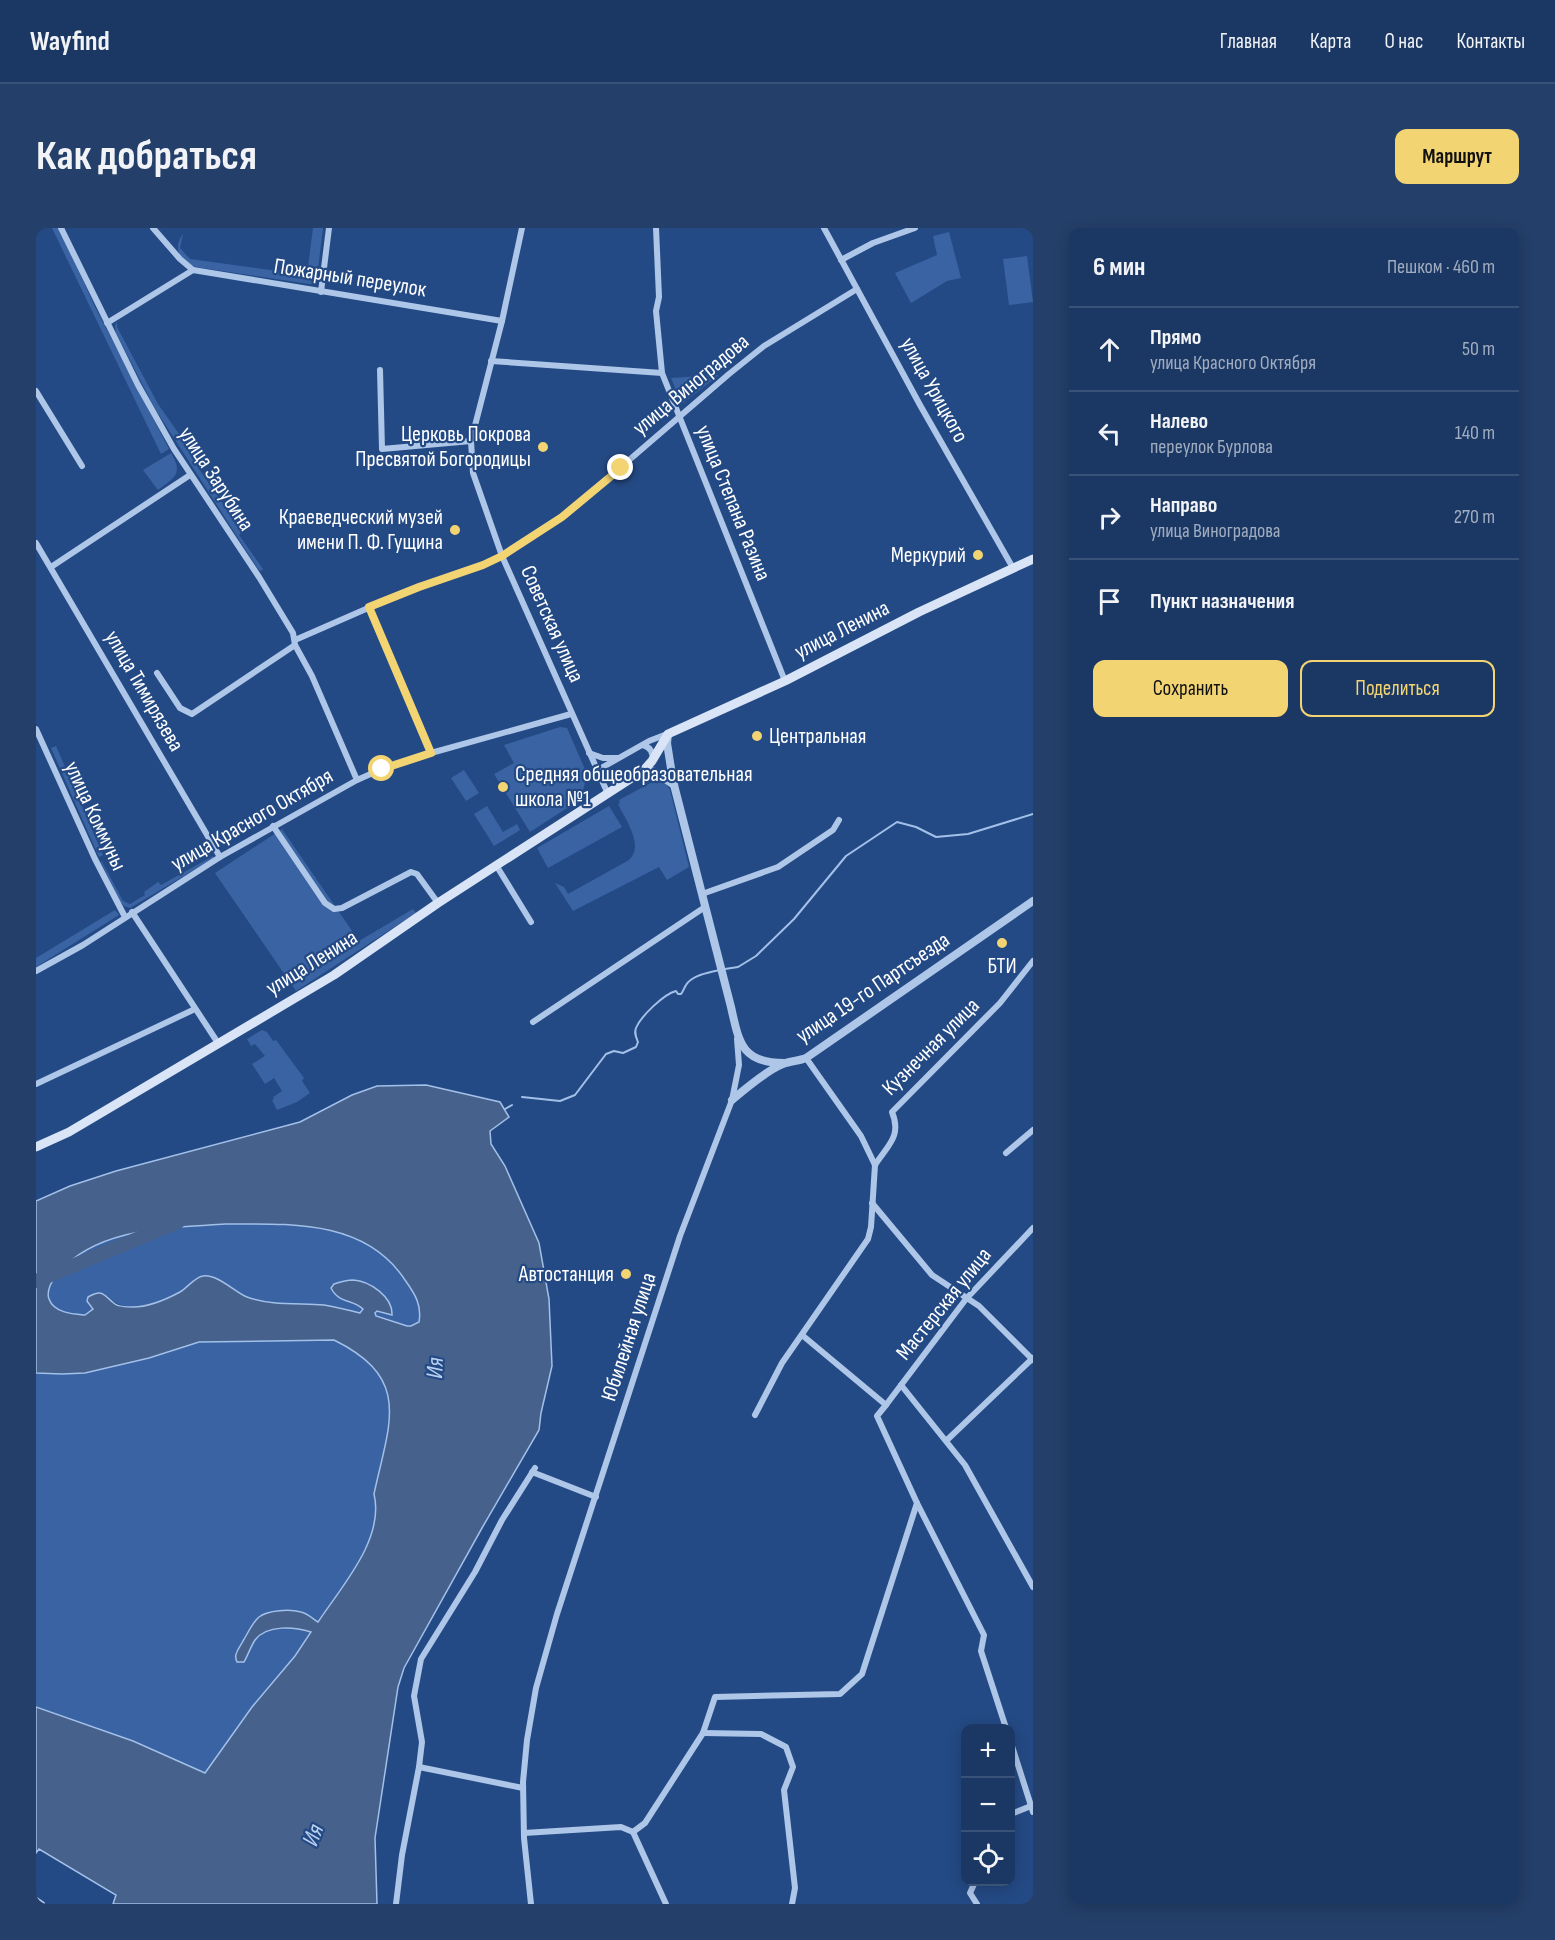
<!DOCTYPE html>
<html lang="ru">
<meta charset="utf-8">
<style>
:root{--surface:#1b3864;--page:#243f6a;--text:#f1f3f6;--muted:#a0acbf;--line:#395278;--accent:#f3d472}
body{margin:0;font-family:"Sofia Sans Condensed",sans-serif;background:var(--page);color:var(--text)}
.controls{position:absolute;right:18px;bottom:18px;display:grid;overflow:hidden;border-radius:12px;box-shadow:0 3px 15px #0003}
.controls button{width:54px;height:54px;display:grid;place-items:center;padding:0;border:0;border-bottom:2px solid var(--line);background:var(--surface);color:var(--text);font:30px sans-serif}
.stop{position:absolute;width:18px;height:18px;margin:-14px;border:4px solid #f3d472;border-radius:50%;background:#fff}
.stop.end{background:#f3d472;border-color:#fff;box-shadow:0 2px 6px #0008}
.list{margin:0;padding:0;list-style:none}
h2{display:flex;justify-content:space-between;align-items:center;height:78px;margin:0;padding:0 24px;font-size:26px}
h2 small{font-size:20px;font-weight:400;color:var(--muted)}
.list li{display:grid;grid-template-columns:39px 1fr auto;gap:18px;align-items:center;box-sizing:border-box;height:84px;padding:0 24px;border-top:2px solid var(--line)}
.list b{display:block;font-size:22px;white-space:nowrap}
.list p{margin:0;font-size:20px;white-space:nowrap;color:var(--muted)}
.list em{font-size:20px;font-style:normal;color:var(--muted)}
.actions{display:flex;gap:12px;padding:18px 24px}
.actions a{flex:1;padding:14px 0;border:2px solid var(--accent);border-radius:12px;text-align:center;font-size:21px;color:var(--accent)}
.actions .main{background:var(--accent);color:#111}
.icon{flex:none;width:33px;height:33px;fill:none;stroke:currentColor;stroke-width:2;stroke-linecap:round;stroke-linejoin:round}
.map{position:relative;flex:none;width:997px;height:1676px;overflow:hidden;border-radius:12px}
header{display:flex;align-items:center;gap:36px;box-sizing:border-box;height:84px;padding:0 30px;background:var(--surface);border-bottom:2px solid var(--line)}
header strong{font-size:28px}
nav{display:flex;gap:33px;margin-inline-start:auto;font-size:21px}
.intro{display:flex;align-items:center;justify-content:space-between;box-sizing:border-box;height:144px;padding:0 36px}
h1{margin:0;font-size:42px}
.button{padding:15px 27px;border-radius:12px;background:var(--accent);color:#111;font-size:21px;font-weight:700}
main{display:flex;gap:36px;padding:0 36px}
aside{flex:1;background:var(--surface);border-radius:12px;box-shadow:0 3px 15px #0003}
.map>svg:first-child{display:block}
.green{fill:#3963a2}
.water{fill:#46618c;stroke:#a3c0e9;stroke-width:1.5;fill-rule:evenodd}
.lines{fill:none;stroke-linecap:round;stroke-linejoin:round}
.stream{stroke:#a3c0e9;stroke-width:2}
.river{stroke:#46618c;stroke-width:14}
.minor{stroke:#aec6e8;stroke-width:6}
.tertiary{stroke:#aec6e8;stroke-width:8}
.secondary{stroke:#d9e4f7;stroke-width:9}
.route{stroke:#f3d472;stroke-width:8}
.poi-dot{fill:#f3d472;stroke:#244a85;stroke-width:2}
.labels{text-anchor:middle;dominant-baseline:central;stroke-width:4.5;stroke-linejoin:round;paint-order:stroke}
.street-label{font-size:22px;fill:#fff;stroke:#244a85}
.poi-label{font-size:22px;fill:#fff;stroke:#244a85;text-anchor:end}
.water-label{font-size:24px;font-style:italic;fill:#bad0f0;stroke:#244a85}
</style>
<header>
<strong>Wayfind</strong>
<nav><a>Главная</a><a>Карта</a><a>О нас</a><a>Контакты</a></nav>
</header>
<div class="intro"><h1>Как добраться</h1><a class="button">Маршрут</a></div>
<main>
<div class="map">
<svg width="997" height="1676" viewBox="0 0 997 1676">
<rect width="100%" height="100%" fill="#244a85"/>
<!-- green -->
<g class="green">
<path d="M16 0H23L59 79 133 221 125 226Z"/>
<path d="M277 0H287L280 57 159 39C144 32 136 21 147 6L144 20 154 31 271 47Z"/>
<path d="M913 4 925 50 911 53 875 75 859 45 901 27 897 8Z"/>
<path d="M991 28 997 74 973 77 967 31Z"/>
<path d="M81 94V99L122 176 160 230 157 232 206 304 203 307 227 341 225 343 222 341 118 179 80 105 79 98Z"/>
<path d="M683 147 647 175 645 174 635 150Z"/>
<path d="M135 225C148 246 138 250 122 262L107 242Z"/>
<path d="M524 499 531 500 551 546 545 571 494 604 458 546 478 535 468 517Z"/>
<path d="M20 518 67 627 63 629 15 520Z"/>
<path d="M428 542 443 565 430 573 415 550Z"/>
<path d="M620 552 630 556 634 562 653 639 631 652 623 639 537 683 519 655 528 659 532 666 593 632C609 618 589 591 582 576L584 575 583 572Z"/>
<path d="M451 578 467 604 481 596 484 602 458 618 438 586Z"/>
<path d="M573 578 586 599 512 640 501 620Z"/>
<path d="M246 601 323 713 377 681 380 685 260 763 179 645Z"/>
<path d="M177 628 178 630 94 680 88 678 84 674 65 634V632L87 673 94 676 109 667 108 664 122 654 125 657Z"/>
<path d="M79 682 83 687 0 739V730Z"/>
<path d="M226 802 231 804 237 813 240 812 268 850 266 853 274 865 261 874 241 882 236 872 238 871 237 869 246 863 238 850 229 856 216 836 229 828 219 816 215 818 211 811Z"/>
<path d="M189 996C253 996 329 991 369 1052 379 1066 386 1077 383 1094 370 1103 354 1092 340 1088L338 1085 341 1083 356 1087 298 1065 310 1074 322 1076 327 1081 324 1085C313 1082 300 1079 288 1077 264 1075 234 1078 211 1069 199 1065 181 1045 166 1048 159 1050 151 1060 144 1064 123 1075 90 1089 72 1068L55 1076 57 1081 49 1087C37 1086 18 1085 13 1071 10 1064 16 1052 21 1046 61 999 132 1000 189 996Z"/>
<path d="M298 1112C377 1152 353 1195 338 1266 349 1311 305 1359 281 1394 277 1391 271 1385 265 1384 255 1381 232 1382 223 1389 213 1397 208 1414 199 1425L209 1434C212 1427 215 1418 219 1411 232 1395 259 1400 275 1403L259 1428 216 1479 169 1545 97 1513 0 1479V1145L26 1146 49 1145 113 1130 163 1114Z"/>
</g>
<!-- water -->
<path class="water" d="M390 857 464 874 473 889 454 903 455 916 469 938 503 1015 513 1071 516 1138 505 1185 503 1202 446 1300 368 1440 362 1459 339 1610 341 1676H77L80 1667 3 1621 0 1625V1479L97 1513 169 1545 216 1479 259 1428 275 1404C259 1399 231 1396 219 1412 215 1418 212 1427 208 1434H201C197 1426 203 1421 207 1413 212 1405 216 1395 223 1389 232 1382 254 1381 265 1384 271 1385 277 1391 282 1394 305 1359 349 1311 338 1266 353 1195 377 1151 298 1112L163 1114 113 1130 49 1145 26 1146 0 1145V973L34 958 80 943 264 894 316 867 341 858ZM189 996C253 996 329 991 369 1052 379 1066 386 1077 383 1094L375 1098H371L340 1088 339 1085 341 1083 356 1087C357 1069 334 1053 317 1052 311 1052 304 1054 298 1056L295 1060C303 1076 317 1071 327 1081L324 1085C312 1082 300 1079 288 1077 264 1075 235 1078 211 1069 200 1065 182 1046 167 1048 159 1049 151 1060 144 1064 131 1071 112 1079 97 1079 92 1079 83 1079 79 1076 68 1068 68 1060 52 1069L51 1073 57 1081 49 1087C37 1086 18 1085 13 1071 10 1063 16 1052 21 1046 61 999 132 1000 189 996Z"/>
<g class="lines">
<!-- stream -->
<g class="stream">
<path d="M689 741 702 739 720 728 758 691 810 628 861 594 880 599 900 609 932 606 997 586"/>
<path d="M486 869 524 873 539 867 570 826 578 823 587 825 600 819 602 814C600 809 598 805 600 800 605 788 628 766 640 763L642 766H645C647 764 648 760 650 757 656 747 672 745 683 742"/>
<path d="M469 881 476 877"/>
</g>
<!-- river -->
<path class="river" d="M0 1053 142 994"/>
<!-- minor -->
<g class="minor">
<path d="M25 0 102 157 138 221 223 349 257 405 259 417 276 448 321 552"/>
<path d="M117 0 144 31 157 42"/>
<path d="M486 0 466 93 435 213 437 245 466 328 572 566"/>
<path d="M620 0 623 69 620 83 626 145 749 453"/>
<path d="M788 0 884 177 977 340"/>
<path d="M805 32 837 15 879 0"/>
<path d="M285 64 293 0"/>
<path d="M71 95 157 42 466 93"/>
<path d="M455 133 626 145"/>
<path d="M344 142 346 221 435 213"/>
<path d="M0 163 46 238"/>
<path d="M0 315 184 629"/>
<path d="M15 339 154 247"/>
<path d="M333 379 395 525"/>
<path d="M259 412 362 367 447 337 466 328 527 289 693 146 728 118 821 61"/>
<path d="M121 445 144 480 156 486 259 417"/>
<path d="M0 501 59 631 89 689"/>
<path d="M607 517C614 519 618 525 616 532"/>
<path d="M553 525 567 530H581"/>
<path d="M560 543 613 513 631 506"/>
<path d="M237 598 289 675 298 681 306 680 375 644 381 646 402 675"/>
<path d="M460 637 495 694"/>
<path d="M666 666 742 639 797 602 803 592"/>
<path d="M96 684 182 815"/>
<path d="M0 743 47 717 184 629 321 552 346 541 395 525 535 486"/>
<path d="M497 794 669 679"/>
<path d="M0 856 159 781"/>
<path d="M970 925 997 902"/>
<path d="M839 937C852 917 866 908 856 884L964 775 997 733"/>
<path d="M836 975 896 1047 943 1078 997 1132"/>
<path d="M865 1157 929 1237 997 1359"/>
<path d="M850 1177 930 1071 997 1000"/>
<path d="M719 1187 746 1135 832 1011 835 999 839 937 825 908 770 830"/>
<path d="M911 1212 997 1130"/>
<path d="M496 1244 560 1269"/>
<path d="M881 1275 948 1407 945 1423 970 1500"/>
<path d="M667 1505 725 1506 750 1519 757 1539 748 1562 759 1660 756 1676"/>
<path d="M975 1515 997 1584"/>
<path d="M383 1539 487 1560"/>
<path d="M975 1586 995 1578"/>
<path d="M597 1604 630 1676"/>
<path d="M488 1605 585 1599 597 1604 609 1595 667 1505 679 1469 804 1466 826 1446 881 1275 841 1188 850 1177 766 1107"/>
<path d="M939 1654 934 1665 941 1676"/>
<path d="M0 1672 6 1676"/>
<path d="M360 1676 366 1627 383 1539 386 1514 378 1468 385 1431 439 1344 466 1292 499 1240"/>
<path d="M495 1676 488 1610 487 1554 491 1512 500 1460 521 1386 644 1008 696 872 703 837 701 811"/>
</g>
<!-- tertiary -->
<g class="tertiary">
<path d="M632 506 631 515 637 553 695 779C703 814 705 835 748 835"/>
<path d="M608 542 619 544 638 557"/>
<path d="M696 872C709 861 731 842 747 836 754 833 763 833 770 830L997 673"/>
</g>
<!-- secondary -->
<path class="secondary" d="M0 919 33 904 298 747 402 675 608 542 616 533 632 506 749 453 883 384 997 331"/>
</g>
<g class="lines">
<!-- route -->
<path class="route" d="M346 541 395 525 333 379 383 359 447 337 466 328 526 289 585 240"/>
</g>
<!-- markers -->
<g class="poi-dot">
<circle cx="507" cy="219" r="6"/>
<circle cx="419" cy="302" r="6"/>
<circle cx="942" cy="327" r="6"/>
<circle cx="721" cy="508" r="6"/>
<circle cx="467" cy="559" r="6"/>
<circle cx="966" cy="715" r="6"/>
<circle cx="590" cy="1046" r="6"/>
</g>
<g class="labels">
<!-- street labels -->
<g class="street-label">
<text transform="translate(314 50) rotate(9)">Пожарный переулок</text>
<text transform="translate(655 157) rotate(-40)">улица Виноградова</text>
<text transform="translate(898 162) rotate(61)">улица Урицкого</text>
<text transform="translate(180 251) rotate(57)">улица Зарубина</text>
<text transform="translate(697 275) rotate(68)">улица Степана Разина</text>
<text transform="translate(516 396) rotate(66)">Советская улица</text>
<text transform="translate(806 402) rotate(-27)">улица Ленина</text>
<text transform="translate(108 463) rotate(60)">улица Тимирязева</text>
<text transform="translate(59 588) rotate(65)">улица Коммуны</text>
<text transform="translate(216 592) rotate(-30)">улица Красного Октября</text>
<text transform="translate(276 735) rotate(-32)">улица Ленина</text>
<text transform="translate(837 760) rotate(-34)">улица 19-го Партсъезда</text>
<text transform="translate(895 819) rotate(-45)">Кузнечная улица</text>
<text transform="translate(908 1076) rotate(-51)">Мастерская улица</text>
<text transform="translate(593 1109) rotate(-72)">Юбилейная улица</text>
</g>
<!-- poi labels -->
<g class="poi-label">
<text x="495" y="206">Церковь Покрова<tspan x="495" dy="25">Пресвятой Богородицы</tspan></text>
<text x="407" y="289">Краеведческий музей<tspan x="407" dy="25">имени П. Ф. Гущина</tspan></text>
<text x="930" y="327">Меркурий</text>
<text x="733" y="508" text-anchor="start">Центральная</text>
<text x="479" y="546" text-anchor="start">Средняя общеобразовательная<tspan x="479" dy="25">школа №1</tspan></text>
<text x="966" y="738" text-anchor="middle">БТИ</text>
<text x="578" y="1046">Автостанция</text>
</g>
<!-- water labels -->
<g class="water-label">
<text transform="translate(399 1140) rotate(-87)">Ия</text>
<text transform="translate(277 1607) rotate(-69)">Ия</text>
</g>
</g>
</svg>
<div class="controls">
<button>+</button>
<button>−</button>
<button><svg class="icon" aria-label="locate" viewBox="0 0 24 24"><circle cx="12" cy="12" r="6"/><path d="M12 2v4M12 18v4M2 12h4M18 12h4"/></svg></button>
</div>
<div class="stop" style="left:346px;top:541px"></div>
<div class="stop end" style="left:585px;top:240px"></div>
</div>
<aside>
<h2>6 мин<small>Пешком · 460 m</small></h2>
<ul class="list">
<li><svg class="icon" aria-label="ahead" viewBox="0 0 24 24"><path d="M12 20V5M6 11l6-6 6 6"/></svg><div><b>Прямо</b><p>улица Красного Октября</p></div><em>50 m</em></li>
<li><svg class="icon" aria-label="left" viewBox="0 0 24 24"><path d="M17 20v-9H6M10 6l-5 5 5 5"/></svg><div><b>Налево</b><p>переулок Бурлова</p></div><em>140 m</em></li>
<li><svg class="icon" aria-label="right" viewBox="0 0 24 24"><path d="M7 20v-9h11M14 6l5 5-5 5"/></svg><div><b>Направо</b><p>улица Виноградова</p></div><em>270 m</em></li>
<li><svg class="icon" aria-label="arrive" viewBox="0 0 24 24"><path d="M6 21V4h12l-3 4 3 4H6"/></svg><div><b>Пункт назначения</b></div></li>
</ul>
<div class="actions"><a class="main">Сохранить</a><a>Поделиться</a></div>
</aside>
</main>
